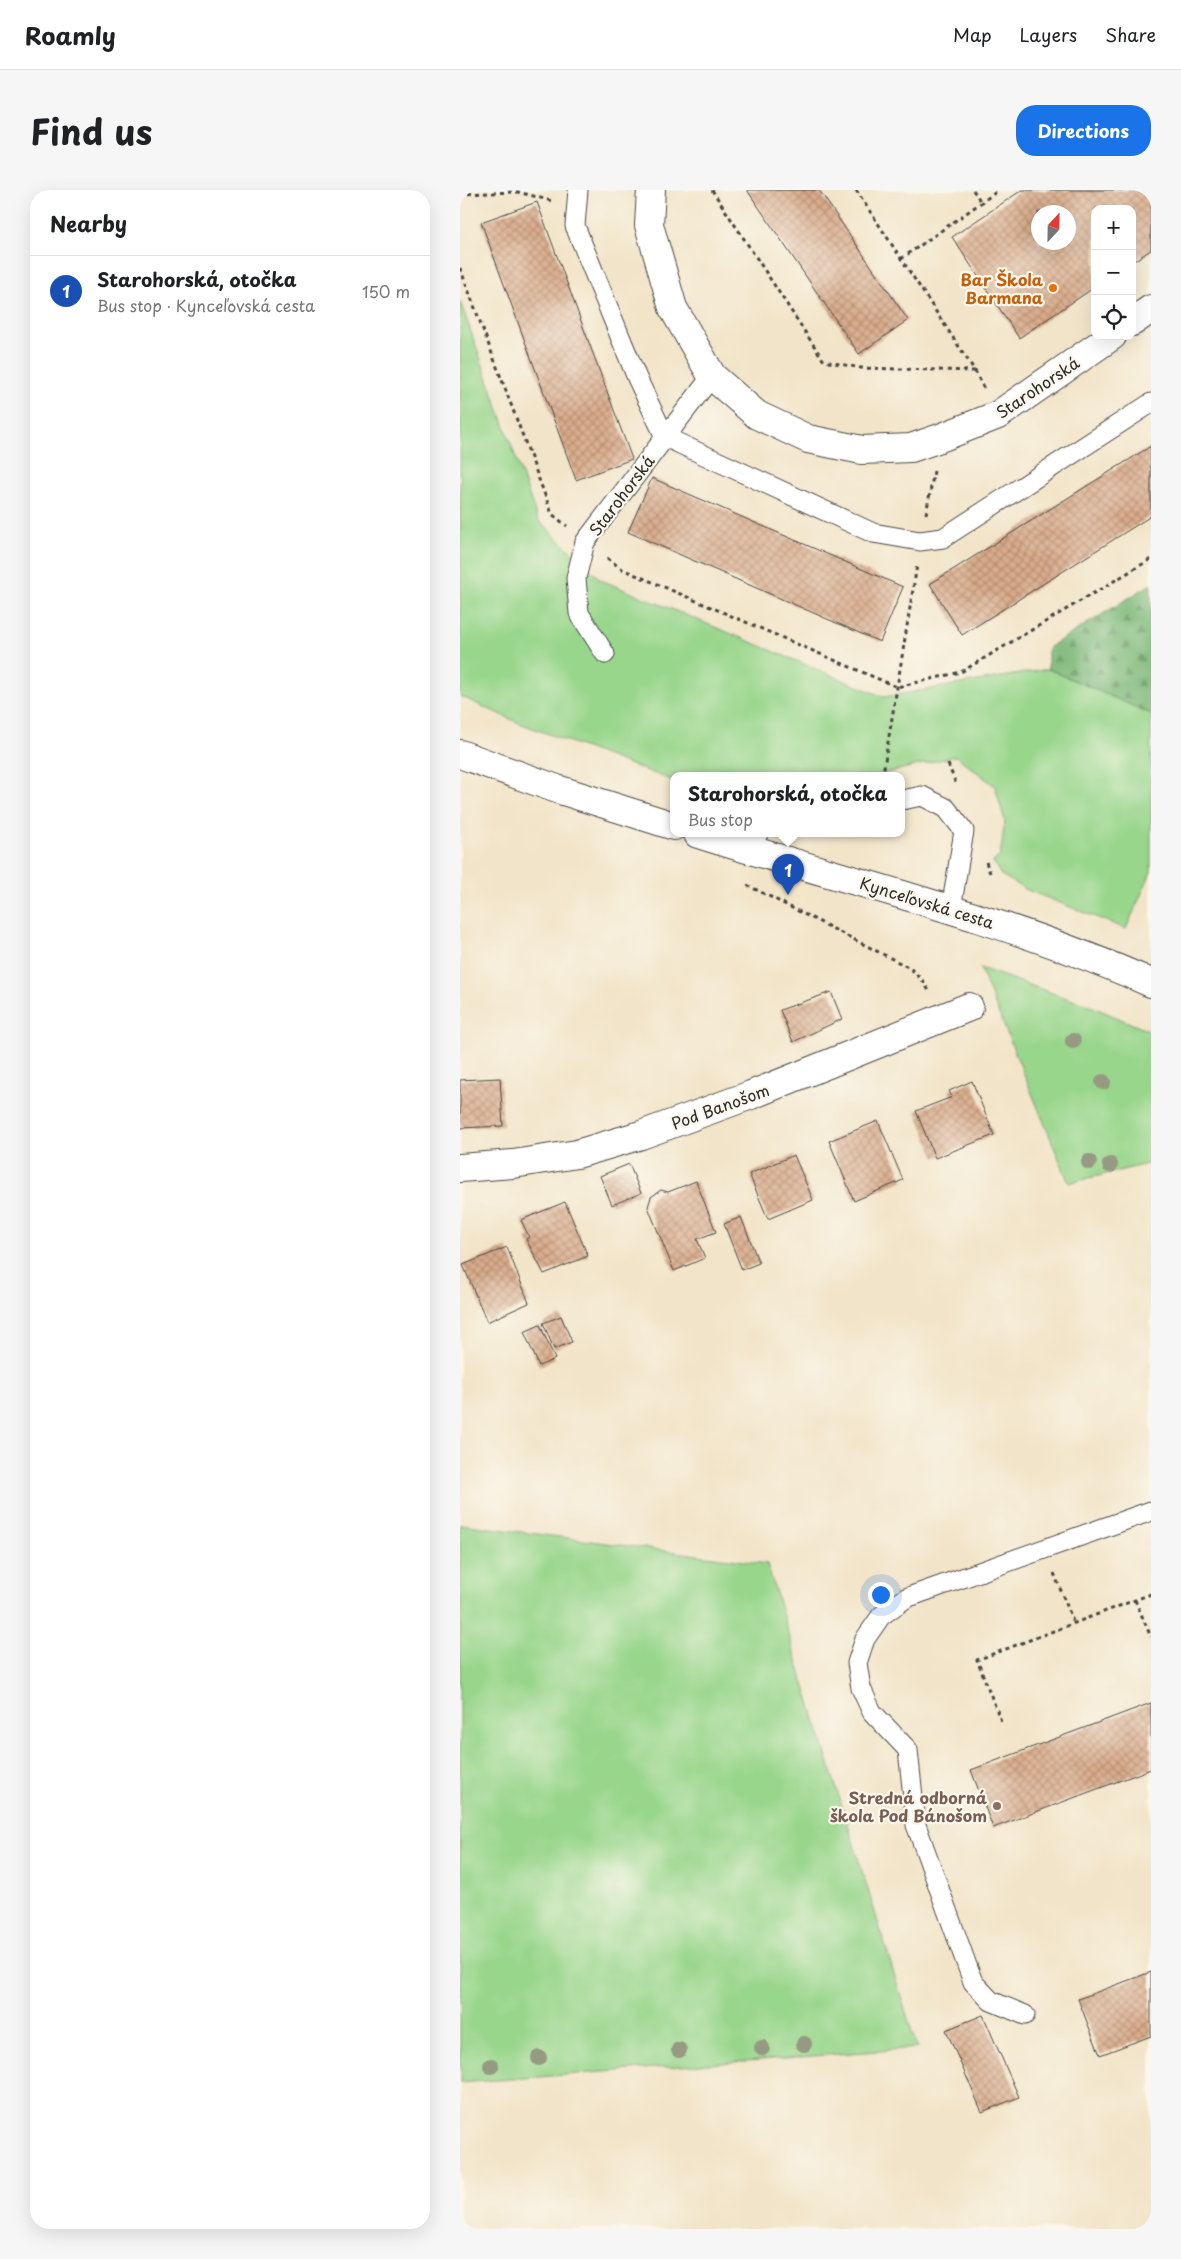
<!DOCTYPE html>
<meta charset="utf-8">
<style>
:root{--surface:#fff;--page:#f6f6f6;--text:#202124;--muted:#757577;--line:#e0e0e0;--accent:#1a73e8}
body{margin:0;font-family:"Playpen Sans",sans-serif;background:var(--page);color:var(--text)}
.controls{position:absolute;right:15px;top:15px;display:grid;overflow:hidden;border-radius:10px;box-shadow:0 5px 20px #0002}
.controls button{width:45px;height:45px;display:grid;place-items:center;padding:0;border:0;border-bottom:1px solid var(--line);background:var(--surface);color:var(--text);font:25px sans-serif}
.compass{position:absolute;left:571px;top:15px;width:45px;height:45px;border-radius:50%;background:var(--surface);box-shadow:0 5px 20px #0002;rotate:22deg}
.you{position:absolute;left:420px;top:1404px;width:18px;height:18px;margin:-12px;border:4px solid #fff;border-radius:50%;background:#1a73e8;box-shadow:0 0 0 8px #1a73e833}
.badge{display:grid;place-items:center;width:32px;height:32px;border-radius:50%;background:var(--accent);color:#fff;font-size:16px;font-weight:700}
.pin{position:absolute;translate:-50% -41px;filter:drop-shadow(0 1px 2px #0008)}
.pin::after{content:'';position:absolute;top:26px;width:18px;height:15px;background:inherit;clip-path:polygon(0 0,100% 0,50% 100%)}
.popup{position:absolute;left:210px;top:582px;width:235px;height:65px;box-sizing:border-box;display:grid;place-content:center;border-radius:10px;background:var(--surface);filter:drop-shadow(0 1px 4px #0005);font-size:16px;white-space:nowrap;color:var(--muted)}
.popup b{font-size:19px;color:var(--text)}
.popup::after{content:'';position:absolute;left:50%;top:100%;margin-left:-10px;border:10px solid transparent;border-top-color:var(--surface)}
.list{margin:0;padding:0;list-style:none}
h2{display:flex;justify-content:space-between;align-items:center;height:65px;margin:0;padding:0 20px;font-size:21px}
h2 small{font-size:16px;font-weight:400;color:var(--muted)}
.list li{display:grid;grid-template-columns:32px 1fr auto;gap:15px;align-items:center;box-sizing:border-box;height:70px;padding:0 20px;border-top:1px solid var(--line)}
.list b{display:block;font-size:19px;white-space:nowrap}
.list p{margin:0;font-size:16px;white-space:nowrap;color:var(--muted)}
.list em{font-size:16px;font-style:normal;color:var(--muted)}
.icon{flex:none;width:28px;height:28px;fill:none;stroke:currentColor;stroke-width:2;stroke-linecap:round;stroke-linejoin:round}
.map{position:relative;flex:none;width:691px;height:2039px;overflow:hidden;border-radius:20px}
header{display:flex;align-items:center;gap:30px;box-sizing:border-box;height:70px;padding:0 25px;background:var(--surface);border-bottom:1px solid var(--line)}
header strong{font-size:24px}
nav{display:flex;gap:28px;margin-inline-start:auto;font-size:18px}
.intro{display:flex;align-items:center;justify-content:space-between;box-sizing:border-box;height:120px;padding:0 30px}
h1{margin:0;font-size:35px}
.button{padding:12px 22px;border-radius:20px;background:var(--accent);color:#fff;font-size:18px;font-weight:700}
main{display:flex;gap:30px;padding:0 30px}
aside{flex:1;background:var(--surface);border-radius:20px;box-shadow:0 5px 20px #0002}
.map>svg:first-child{display:block}
.grass{fill:#98d68b;stroke:#62805b}
.forest{fill:url(#forest-firs);stroke:#527151}
.building{fill:url(#building-cross-hatch);fill-rule:evenodd}
.lines{fill:none;stroke-linecap:round;stroke-linejoin:round}
.service-casing{stroke:#494743;stroke-width:21}
.minor-casing{stroke:#494743;stroke-width:30}
.tertiary-casing{stroke:#494743;stroke-width:30}
.path{stroke:#494743;stroke-width:3;stroke-dasharray:4 4;stroke-linecap:butt}
.service{stroke:#fff;stroke-width:19}
.minor{stroke:#fff;stroke-width:28}
.tertiary{stroke:#fff;stroke-width:28}
.tree{fill:#979a82}
.food-dot{fill:#e8710a;stroke:#fbf7ec;stroke-width:2}
.education-dot{fill:#8d6e63;stroke:#fbf7ec;stroke-width:2}
.labels{text-anchor:middle;dominant-baseline:central;stroke-width:4.5;stroke-linejoin:round;paint-order:stroke}
.food-label{font-size:16px;font-weight:bold;fill:#c56008;stroke:#fbf7ec;text-anchor:end}
.street-label{font-size:16px;fill:#2b2b2b;stroke:#fbf7ec}
.education-label{font-size:16px;font-weight:bold;fill:#785e54;stroke:#fbf7ec;text-anchor:end}
</style>
<header>
<strong>Roamly</strong>
<nav><a>Map</a><a>Layers</a><a>Share</a></nav>
</header>
<div class="intro"><h1>Find us</h1><a class="button">Directions</a></div>
<main>
<aside>
<h2>Nearby<small></small></h2>
<ul class="list">
<li><span class="badge" style="background:#1a4fb4">1</span><div><b>Starohorská, otočka</b><p>Bus stop · Kynceľovská cesta</p></div><em>150 m</em></li>
</ul>
</aside>
<div class="map">
<svg width="691" height="2039" viewBox="0 0 691 2039">
<defs>
<pattern id="forest-firs" width="22" height="20" patternUnits="userSpaceOnUse" patternTransform="scale(1.25)"><rect width="22" height="20" fill="#7ab777"/><path d="M5 1l3.5 6h-7zM16 11l3.5 6h-7z" fill="#649562"/></pattern>
<pattern id="building-cross-hatch" width="8" height="8" patternUnits="userSpaceOnUse" patternTransform="scale(1.25)"><rect width="8" height="8" fill="#daac8b"/><path d="M0 0l8 8M0 8l8-8" fill="none" stroke="#b18c72"/></pattern>
</defs>
<rect width="100%" height="100%" fill="#fbf7ec"/>
<filter id="ink" filterUnits="userSpaceOnUse"><feTurbulence type="fractalNoise" baseFrequency=".02" numOctaves="2"/><feDisplacementMap in="SourceGraphic" scale="10" xChannelSelector="R" yChannelSelector="G"/><feConvolveMatrix kernelMatrix="1 2 1 2 8 2 1 2 1" color-interpolation-filters="sRGB"/></filter>
<filter id="wash" filterUnits="userSpaceOnUse"><feTurbulence type="fractalNoise" baseFrequency=".0096" numOctaves="4" result="noise"/><feDisplacementMap in="SourceGraphic" scale="20" xChannelSelector="R" yChannelSelector="G"/><feGaussianBlur stdDeviation="1.12" result="paint"/><feColorMatrix in="noise" values="0 0 0 0 0 0 0 0 0 0 0 0 0 0 0 0 0 1.4 0 .05"/><feComposite in="paint" operator="in"/></filter>
<g filter="url(#wash)">
<rect width="100%" height="100%" fill="#f2e4c8"/>
<!-- grass -->
<g class="grass">
<path d="M0 111 78 330 141 390 424 507 588 479 691 524V682L666 739 567 700 541 685 533 672 540 666 545 631 535 596 496 566 414 586H214V591L59 533 0 506Z"/>
<path d="M520 778 633 817 691 842V973L609 993Z"/>
<path d="M0 1334 307 1374 457 1858 0 1893Z"/>
</g>
<!-- forest -->
<path class="forest" d="M691 394V524L588 479V458Z"/>
<g id="blocks">
<!-- building -->
<g class="building">
<path d="M287 0H359L448 130 399 164Z"/>
<path d="M562 0H691V60L672 72V19H635V97L559 148 492 47ZM578 22H608V52H578Z"/>
<path d="M77 12 172 269 116 290 21 32Z"/>
<path d="M691 256V326L502 445 470 394Z"/>
<path d="M192 288 443 397 420 452 168 342Z"/>
<path d="M371 802 382 829 333 852 320 820Z"/>
<path d="M40 888 43 936 0 938V890Z"/>
<path d="M512 891 534 945 475 968 456 921 492 907 489 901Z"/>
<path d="M418 931 443 990 394 1011 369 951Z"/>
<path d="M334 965 353 1010 308 1029 289 984Z"/>
<path d="M169 974 181 1003 152 1015 140 986Z"/>
<path d="M236 991 256 1042 237 1049 245 1068 214 1081 188 1017 191 1007 201 1000 208 1002Z"/>
<path d="M105 1012 128 1066 84 1084 66 1049 69 1047 61 1030Z"/>
<path d="M281 1027 299 1073 282 1080 264 1034Z"/>
<path d="M47 1057 69 1113 27 1132 3 1075Z"/>
<path d="M101 1126 112 1152 94 1159 83 1133Z"/>
<path d="M80 1135 95 1169 79 1176 64 1142Z"/>
<path d="M691 1513V1579L533 1638 511 1580Z"/>
<path d="M691 1782V1846L640 1865 618 1809Z"/>
<path d="M523 1825 559 1907 522 1922 486 1840Z"/>
</g>
</g>
</g>
<g filter="url(#ink)">
<use href="#blocks" fill-opacity="0" stroke="#494743" stroke-width="1"/>
<g class="lines">
<defs>
<g id="service">
<path d="M118 0 115 36 177 188 205 247 413 343 460 351 483 348 691 213"/>
<path d="M145 464 119 423 116 388 125 352 252 186"/>
<path d="M442 610 462 606 486 618 504 641 491 719"/>
<path d="M271 654 298 644"/>
<path d="M565 1825 531 1811 513 1792 456 1635 448 1560 412 1522 401 1498 397 1473 405 1449 421 1426 446 1408 691 1321"/>
</g>
<g id="minor">
<path d="M191 0 189 35 213 118 252 186 297 225 348 249 402 260 451 258 480 248 538 225 652 146"/>
<path d="M672 132 691 119"/>
<path d="M0 978 53 974 117 964 181 945 291 905 509 817"/>
</g>
<g id="tertiary">
<path d="M0 564 97 599 214 636"/>
<path d="M238 644C390 692 545 728 691 793"/>
</g>
</defs>
<!-- service casing -->
<use href="#service" class="service-casing"/>
<!-- minor casing -->
<use href="#minor" class="minor-casing"/>
<!-- tertiary casing -->
<use href="#tertiary" class="tertiary-casing"/>
<!-- path -->
<g class="path">
<path d="M252 0 364 171 401 178 515 181"/>
<path d="M396 0 515 181 524 199"/>
<path d="M513 0 521 12"/>
<path d="M0 4 58 2 92 11"/>
<path d="M441 69 539 0"/>
<path d="M0 78 92 324 107 336"/>
<path d="M466 324 474 281"/>
<path d="M147 368 162 379 437 497 501 482 691 369"/>
<path d="M488 574 496 594"/>
<path d="M427 586 424 577 457 375"/>
<path d="M526 672 530 683"/>
<path d="M287 695 450 778 464 792 469 801"/>
<path d="M594 1383 614 1434"/>
<path d="M675 1410 691 1447"/>
<path d="M541 1531 517 1470 691 1404"/>
</g>
<!-- service -->
<use href="#service" class="service"/>
<!-- minor -->
<use href="#minor" class="minor"/>
<!-- tertiary -->
<use href="#tertiary" class="tertiary"/>
</g>
<!-- trees -->
<g class="tree">
<circle cx="613" cy="851" r="8"/>
<circle cx="643" cy="892" r="8"/>
<circle cx="629" cy="972" r="8"/>
<circle cx="650" cy="975" r="8"/>
<circle cx="344" cy="1854" r="8"/>
<circle cx="302" cy="1858" r="8"/>
<circle cx="219" cy="1860" r="8"/>
<circle cx="79" cy="1868" r="8"/>
<circle cx="31" cy="1876" r="8"/>
</g>
</g>
<!-- markers -->
<circle class="food-dot" cx="593" cy="98" r="5"/>
<circle class="education-dot" cx="537" cy="1616" r="5"/>
<g class="labels">
<!-- food labels -->
<g class="food-label">
<text x="583" y="89">Bar Škola<tspan x="583" dy="18">Barmana</tspan></text>
</g>
<!-- street labels -->
<g class="street-label">
<text transform="translate(577 197) rotate(-34)">Starohorská</text>
<text transform="translate(161 305) rotate(-53)">Starohorská</text>
<text transform="translate(467 712) rotate(17)">Kynceľovská cesta</text>
<text transform="translate(260 916) rotate(-20)">Pod Banošom</text>
</g>
<!-- education labels -->
<g class="education-label">
<text x="527" y="1607">Stredná odborná<tspan x="527" dy="18">škola Pod Bánošom</tspan></text>
</g>
</g>
</svg>
<div class="controls">
<button>+</button>
<button>−</button>
<button><svg class="icon" aria-label="locate" viewBox="0 0 24 24"><circle cx="12" cy="12" r="6"/><path d="M12 2v4M12 18v4M2 12h4M18 12h4"/></svg></button>
</div>
<svg class="compass" viewBox="-18 -18 36 36"><path d="M0-13l5 13h-10z" fill="#e53935"/><path d="M0 13l5-13h-10z" fill="#757577"/></svg>
<div class="you"></div>
<div class="pin badge" style="left:328px;top:705px;background:#1a4fb4">1</div>
<div class="popup"><b>Starohorská, otočka</b>Bus stop</div>
</div>
</main>
